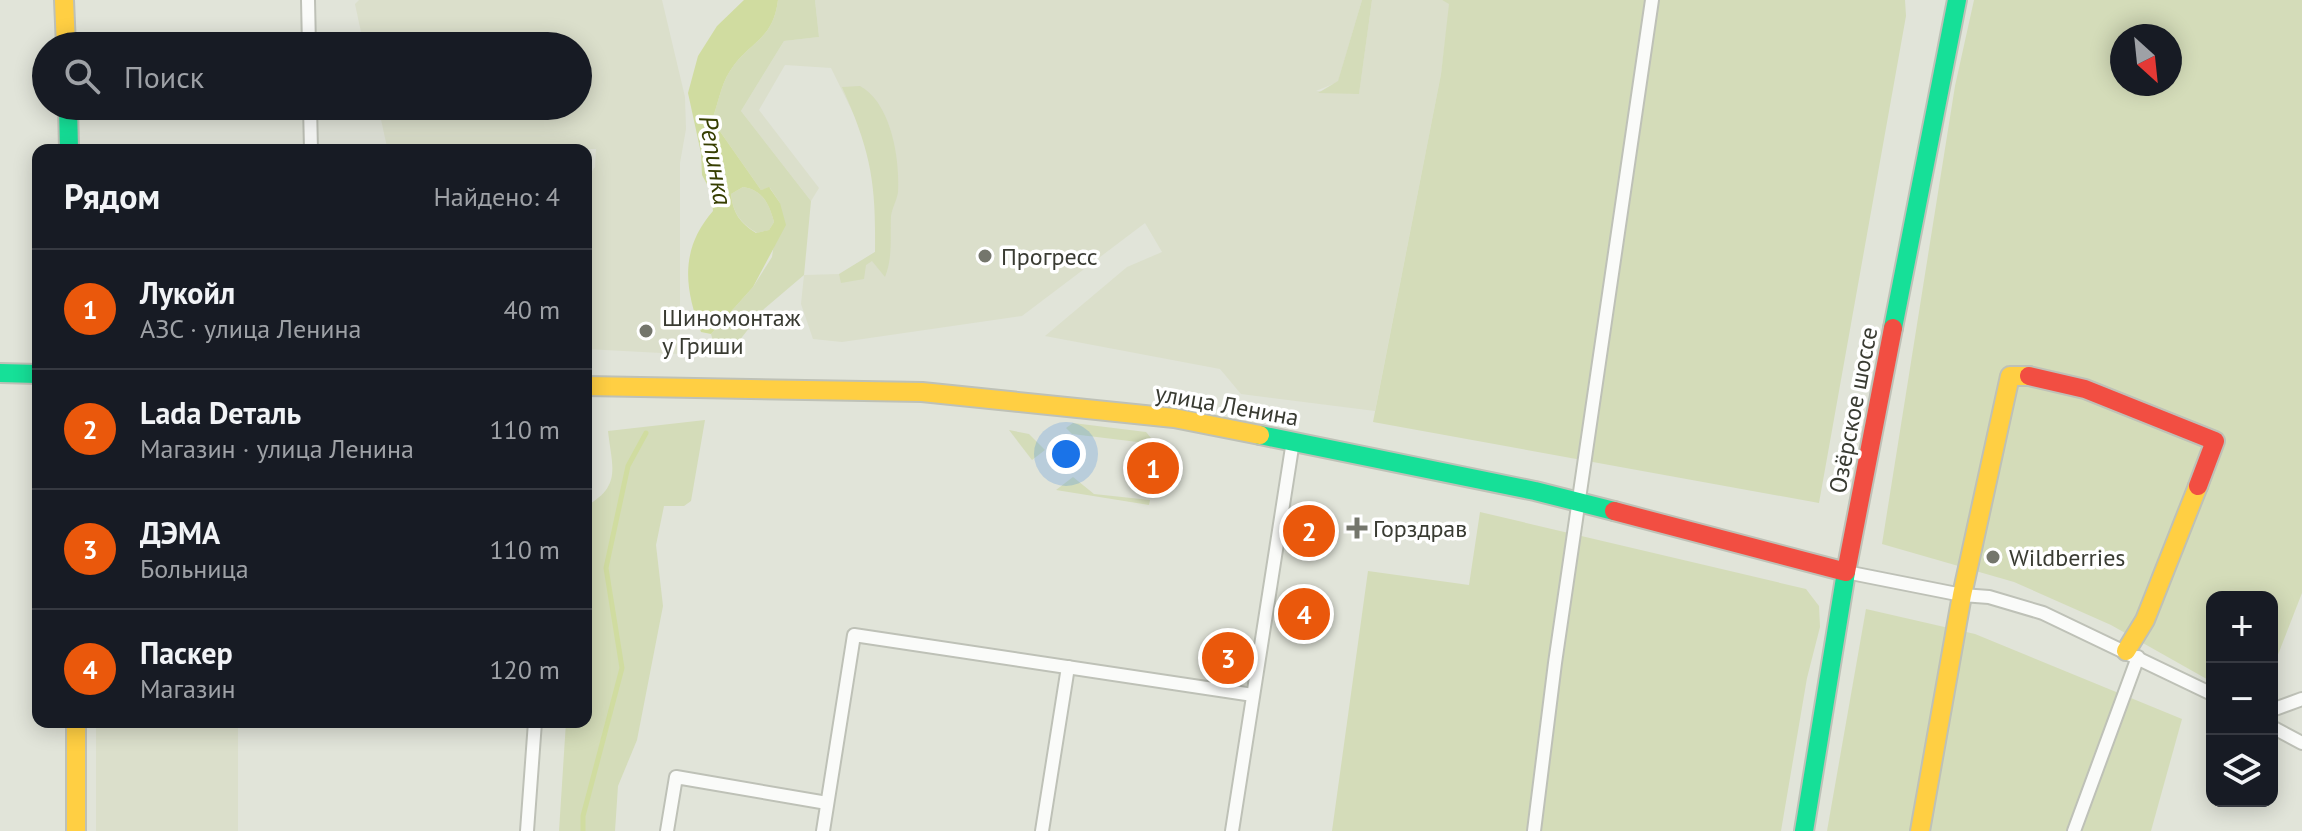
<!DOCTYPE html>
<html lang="ru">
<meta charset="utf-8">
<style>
:root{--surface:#171b24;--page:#20242c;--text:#f1f3f6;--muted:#9ea1a6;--line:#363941;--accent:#ea580c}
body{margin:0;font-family:"PT Sans",sans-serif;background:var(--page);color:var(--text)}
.controls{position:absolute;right:24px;bottom:24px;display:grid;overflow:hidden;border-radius:16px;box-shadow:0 4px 20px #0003}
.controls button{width:72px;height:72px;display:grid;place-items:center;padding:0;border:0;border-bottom:2px solid var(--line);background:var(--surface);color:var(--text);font:40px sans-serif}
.compass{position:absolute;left:2110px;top:24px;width:72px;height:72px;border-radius:50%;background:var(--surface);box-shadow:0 4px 20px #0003;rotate:153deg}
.you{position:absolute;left:1066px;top:454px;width:28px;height:28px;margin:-20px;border:6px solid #fff;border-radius:50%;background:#1a73e8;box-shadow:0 0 0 12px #1a73e833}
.badge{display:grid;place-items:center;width:52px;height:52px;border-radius:50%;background:var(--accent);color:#fff;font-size:26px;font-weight:700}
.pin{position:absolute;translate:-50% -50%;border:4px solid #fff;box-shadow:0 2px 8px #0006}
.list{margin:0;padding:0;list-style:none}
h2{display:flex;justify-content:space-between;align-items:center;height:104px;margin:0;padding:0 32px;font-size:34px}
h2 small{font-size:26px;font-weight:400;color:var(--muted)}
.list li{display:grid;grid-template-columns:52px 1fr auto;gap:24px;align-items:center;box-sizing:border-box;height:120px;padding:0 32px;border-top:2px solid var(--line)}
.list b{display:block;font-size:30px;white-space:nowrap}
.list p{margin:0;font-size:26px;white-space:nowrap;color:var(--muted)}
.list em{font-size:26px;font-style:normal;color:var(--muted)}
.icon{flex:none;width:44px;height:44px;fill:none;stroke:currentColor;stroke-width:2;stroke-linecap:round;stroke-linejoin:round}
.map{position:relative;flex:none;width:2302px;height:831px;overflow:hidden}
.search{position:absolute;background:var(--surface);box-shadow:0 4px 20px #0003;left:32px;top:32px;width:560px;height:88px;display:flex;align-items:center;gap:20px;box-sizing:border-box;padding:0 28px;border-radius:44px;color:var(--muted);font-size:30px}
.panel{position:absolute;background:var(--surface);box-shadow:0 4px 20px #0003;left:32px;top:144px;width:560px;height:584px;border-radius:16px}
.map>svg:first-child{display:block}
.built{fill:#dbdfcb}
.green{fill:#d4dcb9;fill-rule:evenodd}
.water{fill:#d0dca0;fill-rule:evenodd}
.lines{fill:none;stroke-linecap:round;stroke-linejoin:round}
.stream{stroke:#d0dca0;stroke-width:5}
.street-casing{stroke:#bec1b7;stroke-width:16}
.fast-casing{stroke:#bec1b7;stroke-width:22}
.slow-casing{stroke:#bec1b7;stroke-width:22}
.jam-casing{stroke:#bec1b7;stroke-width:22}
.street{stroke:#fafbf9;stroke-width:12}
.fast{stroke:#16e098;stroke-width:18}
.slow{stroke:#ffcf43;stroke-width:18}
.jam{stroke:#f24e42;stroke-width:18}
.poi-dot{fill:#74766c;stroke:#fff;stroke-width:3}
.labels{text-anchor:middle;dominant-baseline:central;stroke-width:7;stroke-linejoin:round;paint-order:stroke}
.poi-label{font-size:24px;fill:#393b32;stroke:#fff;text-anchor:start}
.street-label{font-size:24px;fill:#393b32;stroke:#fff}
.water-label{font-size:26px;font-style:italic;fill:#363e00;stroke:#fff}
</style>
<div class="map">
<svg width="2302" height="831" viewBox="0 0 2302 831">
<rect width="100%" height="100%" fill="#e1e4d9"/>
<!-- built -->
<g class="built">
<path d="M359 0H662L685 97 686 129 680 163V354L586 349V180L595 167 596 149 405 150 387 147 378 106H578V46H364L355 4Z"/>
<path d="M815 0H1362L1338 82 1316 91 1359 93 1372 0H1442L1450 3 1441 74 1375 411 1241 394 1220 369 1045 336 1127 267 1162 252 1145 223 1022 316 842 342 813 339 801 304 804 275 840 274 875 252V186L862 131 831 68 785 65 759 110 819 188 811 201 741 111 784 41 819 37Z"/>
<rect x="96" y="722" width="142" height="109"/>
</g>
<!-- green -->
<g class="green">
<path d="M778 0H815L819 37 784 41 741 111 811 201 804 275 764 309 739 341 720 349 714 344 711 334 753 287 772 257 780 203 770 188 761 190 712 120C718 105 721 84 730 71 749 41 773 41 778 0Z"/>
<path d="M1362 0H1372L1359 94 1318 93 1338 81Z"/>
<path d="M1442 0H1905L1906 16 1819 503 1373 422 1441 74 1449 4Z"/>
<path d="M1974 0H2302V593L2272 670V597H2212V682L2111 625 2014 582 1882 544 1955 86ZM2122 36H2170V84H2122Z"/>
<path d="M860 86C891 103 900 158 898 192 897 200 892 208 891 216 890 237 893 257 885 277L872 261 866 265 864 279 841 283 839 274 875 252C876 182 871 152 842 87Z"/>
<path d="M743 187C763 190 769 204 774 222L769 230 757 233C740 223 733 213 731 194Z"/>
<path d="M705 420 691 501 684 506H664L656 545 663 606 637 740 618 786 615 831H559L566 722H586V506C622 486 612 467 608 431Z"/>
<path d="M1073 423 1146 432 1151 438 1146 443 1072 434 1066 428Z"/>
<path d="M1009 430 1029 434 1045 450 1032 460Z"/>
<path d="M1073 477 1094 494 1150 500 1149 505 1056 490Z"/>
<path d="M1480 512 1806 589 1819 606 1820 627 1807 678 1781 831H1332L1368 571 1469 585Z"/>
<path d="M1866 609 1975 634 2182 719 2151 831H1827Z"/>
</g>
<!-- water -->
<path class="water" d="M744 0H778C773 41 749 41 730 71 721 84 718 105 712 120L761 190 769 187 780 203 786 225 753 287 711 334 701 332C684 287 680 249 713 211L711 192 702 175 701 153 688 93 698 56 717 26ZM743 187C763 190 769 204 774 222L769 230 756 233C740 223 733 213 731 194Z"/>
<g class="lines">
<!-- stream -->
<path class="stream" d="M583 831V816L622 668 606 568 628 466 646 433"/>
<defs>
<g id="street">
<path d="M308 0 309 46"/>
<path d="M310 106 311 150"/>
<path d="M1846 572 1962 595 1989 597 2043 613 2212 694"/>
<path d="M2272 710 2302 699"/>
<path d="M2272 727 2302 743"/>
<path d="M527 831 535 722"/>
<path d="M667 831 676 777 827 803"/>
<path d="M823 831 854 635 1253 695"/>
<path d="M1042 831 1068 667"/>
<path d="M1232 831 1293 441"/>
<path d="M1534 831 1555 663 1652 0"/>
<path d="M2074 831 2138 657"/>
</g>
<g id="fast">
<path d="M68 106 69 150"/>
<path d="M1893 328 1957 0"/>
<path d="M0 373 38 374"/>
<path d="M1260 435 1535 491 1614 511"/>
<path d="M1804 831 1846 572"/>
</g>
<g id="slow">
<path d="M64 0 66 46"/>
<path d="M586 386 922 392 1174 418 1260 435"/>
<path d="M2126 651 2145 620 2198 486"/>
<path d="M76 722V831"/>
<path d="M1920 831 1962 595 2010 376H2029"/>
</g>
<g id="jam">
<path d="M2029 376 2085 389 2215 441 2198 486"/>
<path d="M1614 511 1846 572 1893 328"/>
</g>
</defs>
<!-- street casing -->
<use href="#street" class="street-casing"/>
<!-- fast casing -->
<use href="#fast" class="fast-casing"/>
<!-- slow casing -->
<use href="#slow" class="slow-casing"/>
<!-- jam casing -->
<use href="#jam" class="jam-casing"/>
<!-- street -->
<use href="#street" class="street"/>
<!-- fast -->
<use href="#fast" class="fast"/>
<!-- slow -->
<use href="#slow" class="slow"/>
<!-- jam -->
<use href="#jam" class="jam"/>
</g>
<!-- markers -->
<g class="poi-dot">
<circle cx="985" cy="256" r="8"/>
<circle cx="646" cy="331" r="8"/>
<path d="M1353 516h8v8h8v8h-8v8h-8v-8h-8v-8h8z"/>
<circle cx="1993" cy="557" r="8"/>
</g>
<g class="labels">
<!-- poi labels -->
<g class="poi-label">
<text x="1001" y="256">Прогресс</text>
<text x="662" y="317">Шиномонтаж<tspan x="662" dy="28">у Гриши</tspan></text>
<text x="1373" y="528">Горздрав</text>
<text x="2009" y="557">Wildberries</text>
</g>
<!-- street labels -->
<g class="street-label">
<text transform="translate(1227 405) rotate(10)">улица Ленина</text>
<text transform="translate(1853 410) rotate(-79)">Озёрское шоссе</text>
</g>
<!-- water labels -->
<g class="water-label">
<text transform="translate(716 160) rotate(80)">Репинка</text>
</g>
</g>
</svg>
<div class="controls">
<button>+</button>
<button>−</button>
<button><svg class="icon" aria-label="layers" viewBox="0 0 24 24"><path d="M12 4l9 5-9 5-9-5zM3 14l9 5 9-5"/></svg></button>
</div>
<svg class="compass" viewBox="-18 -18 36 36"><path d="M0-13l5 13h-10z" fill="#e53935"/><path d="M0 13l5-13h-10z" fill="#9ea1a6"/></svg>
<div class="you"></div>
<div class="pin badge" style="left:1153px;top:468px">1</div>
<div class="pin badge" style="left:1309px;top:531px">2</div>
<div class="pin badge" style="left:1228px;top:658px">3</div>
<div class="pin badge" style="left:1304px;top:614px">4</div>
<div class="search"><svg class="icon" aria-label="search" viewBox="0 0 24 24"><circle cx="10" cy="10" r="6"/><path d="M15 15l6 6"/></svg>Поиск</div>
<section class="panel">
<h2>Рядом<small>Найдено: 4</small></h2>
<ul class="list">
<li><span class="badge">1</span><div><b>Лукойл</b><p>АЗС · улица Ленина</p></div><em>40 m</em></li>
<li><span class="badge">2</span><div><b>Lada Dеталь</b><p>Магазин · улица Ленина</p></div><em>110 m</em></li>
<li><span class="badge">3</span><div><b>ДЭМА</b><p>Больница</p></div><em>110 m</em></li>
<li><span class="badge">4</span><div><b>Паскер</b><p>Магазин</p></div><em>120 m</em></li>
</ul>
</section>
</div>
